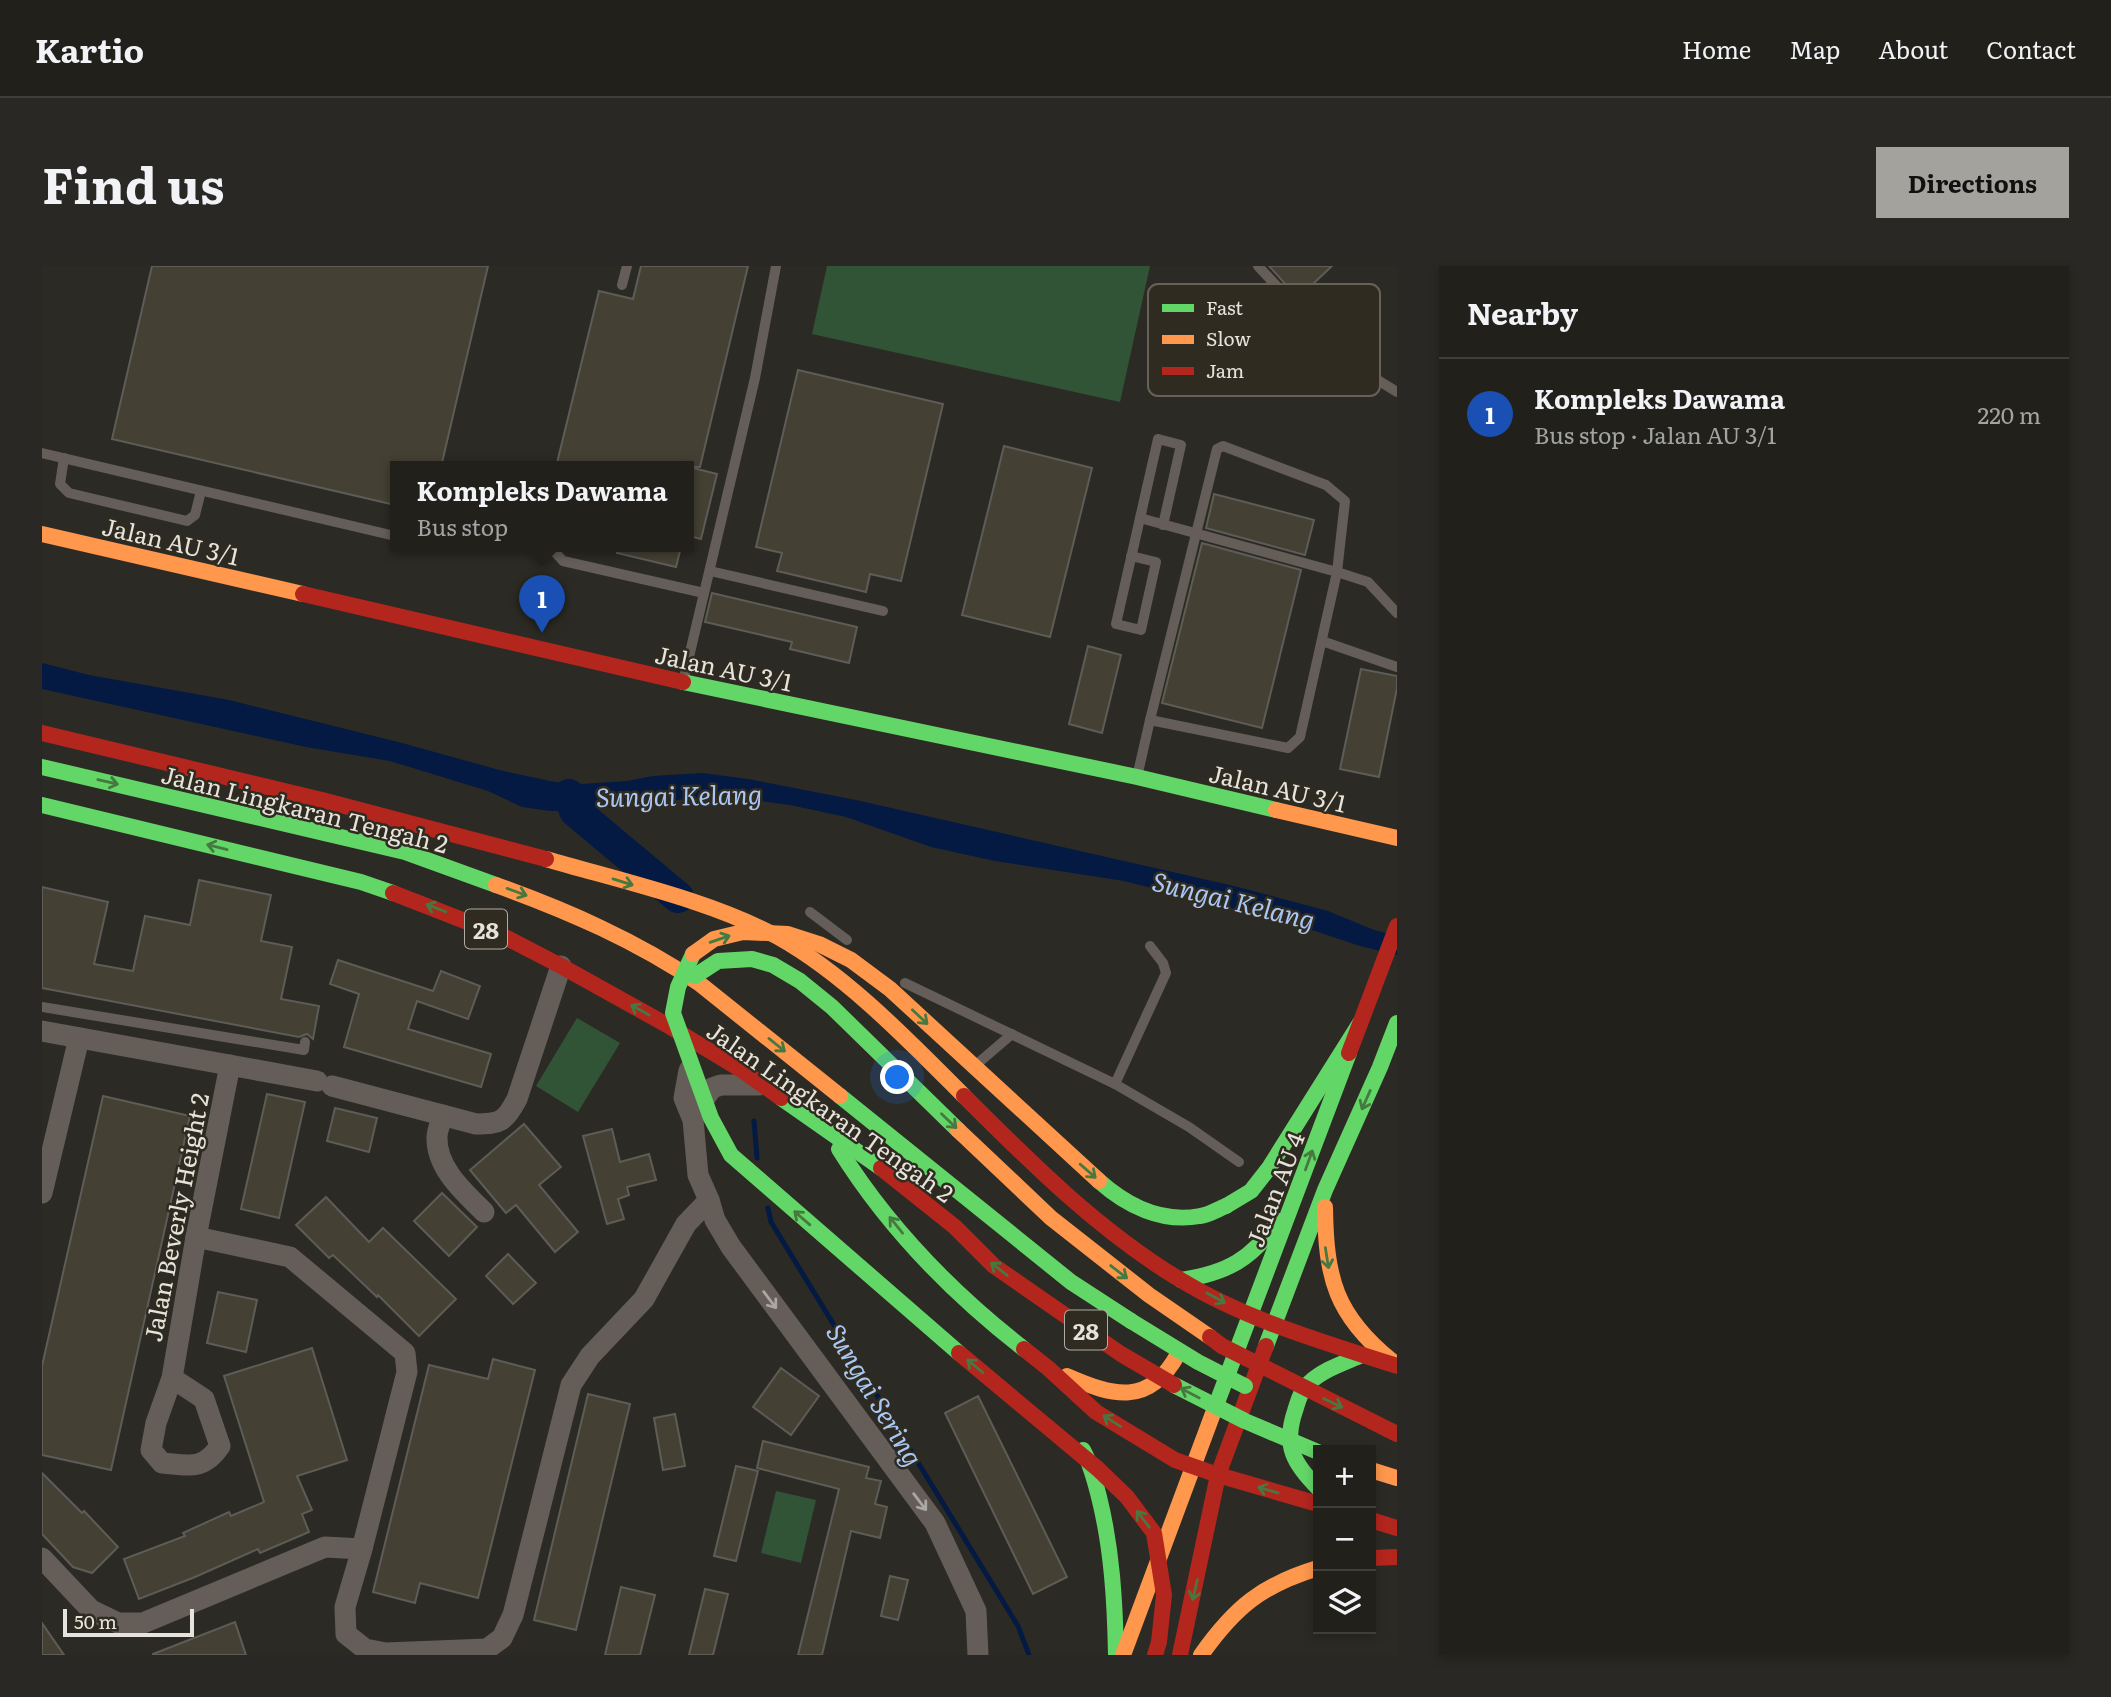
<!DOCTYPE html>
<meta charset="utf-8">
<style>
:root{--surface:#21201b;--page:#292824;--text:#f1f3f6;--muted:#a2a3a3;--line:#3e3e3a;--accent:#a4a29c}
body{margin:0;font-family:Literata,serif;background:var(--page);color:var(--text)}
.controls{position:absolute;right:21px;bottom:21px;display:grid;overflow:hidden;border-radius:0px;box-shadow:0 4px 10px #0003}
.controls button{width:63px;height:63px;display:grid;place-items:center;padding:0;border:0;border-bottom:2px solid var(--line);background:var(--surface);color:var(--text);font:35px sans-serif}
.scale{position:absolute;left:21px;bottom:18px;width:131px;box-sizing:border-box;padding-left:7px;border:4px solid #e5e3dc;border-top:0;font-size:19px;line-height:24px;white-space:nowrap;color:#e5e3dc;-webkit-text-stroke:5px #2f2b20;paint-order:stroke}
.you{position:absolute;left:856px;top:812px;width:24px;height:24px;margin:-18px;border:5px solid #fff;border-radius:50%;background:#1a73e8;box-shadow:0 0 0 10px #1a73e833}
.badge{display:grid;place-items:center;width:46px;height:46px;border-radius:50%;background:var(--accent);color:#fff;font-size:23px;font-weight:700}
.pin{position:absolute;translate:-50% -58px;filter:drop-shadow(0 2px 4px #0008)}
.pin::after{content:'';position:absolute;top:37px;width:24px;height:21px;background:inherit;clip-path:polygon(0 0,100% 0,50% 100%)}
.popup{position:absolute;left:348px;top:195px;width:304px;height:91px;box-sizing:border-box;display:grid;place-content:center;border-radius:0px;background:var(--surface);filter:drop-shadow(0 2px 5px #0005);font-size:23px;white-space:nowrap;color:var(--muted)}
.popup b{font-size:26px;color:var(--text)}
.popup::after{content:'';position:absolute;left:50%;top:100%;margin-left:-14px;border:14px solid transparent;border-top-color:var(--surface)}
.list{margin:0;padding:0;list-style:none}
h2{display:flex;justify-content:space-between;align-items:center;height:91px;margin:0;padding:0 28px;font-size:30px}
h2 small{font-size:23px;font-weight:400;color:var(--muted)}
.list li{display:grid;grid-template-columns:46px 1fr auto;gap:21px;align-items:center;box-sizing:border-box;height:112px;padding:0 28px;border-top:2px solid var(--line)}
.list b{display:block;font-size:26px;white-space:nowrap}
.list p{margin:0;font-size:23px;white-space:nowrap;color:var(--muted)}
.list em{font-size:23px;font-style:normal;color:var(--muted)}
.icon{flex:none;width:38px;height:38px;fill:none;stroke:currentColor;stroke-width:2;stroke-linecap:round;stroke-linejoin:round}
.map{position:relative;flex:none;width:1355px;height:1389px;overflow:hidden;border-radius:0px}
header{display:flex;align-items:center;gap:42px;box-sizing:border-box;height:98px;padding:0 35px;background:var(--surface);border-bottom:2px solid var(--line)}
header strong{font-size:33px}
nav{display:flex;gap:38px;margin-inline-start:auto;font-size:24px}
.intro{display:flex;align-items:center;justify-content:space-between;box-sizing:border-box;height:168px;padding:0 42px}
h1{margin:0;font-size:49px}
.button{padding:18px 32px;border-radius:0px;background:var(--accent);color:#111;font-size:24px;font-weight:700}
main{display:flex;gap:42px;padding:0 42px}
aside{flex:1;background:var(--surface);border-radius:0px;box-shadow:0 4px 10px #0003}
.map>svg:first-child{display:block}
.green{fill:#325436}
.water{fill:#041a43}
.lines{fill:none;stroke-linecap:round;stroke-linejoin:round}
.stream{stroke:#041a43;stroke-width:5}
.river{stroke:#041a43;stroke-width:32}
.building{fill:#444033;stroke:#5e5c57;stroke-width:2}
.lane{stroke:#655d58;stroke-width:10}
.street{stroke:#655d58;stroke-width:21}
.fast{stroke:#63d668;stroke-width:16}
.slow{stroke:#ff974d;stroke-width:16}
.jam{stroke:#b3261e;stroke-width:16}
.fast-bridge{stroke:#63d668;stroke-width:16}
.slow-bridge{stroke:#ff974d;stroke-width:16}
.jam-bridge{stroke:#b3261e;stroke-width:16}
.oneway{stroke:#467840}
.oneway2{stroke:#aba7a1}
.labels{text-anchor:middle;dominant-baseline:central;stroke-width:5;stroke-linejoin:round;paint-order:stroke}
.shield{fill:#2f2b20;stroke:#aeaca4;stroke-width:2}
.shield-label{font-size:23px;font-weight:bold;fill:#e5e3dc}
.street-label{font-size:24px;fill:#e5e3dc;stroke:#2f2b20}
.water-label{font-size:26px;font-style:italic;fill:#a9c7f5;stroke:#2f2b20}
.key{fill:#2f2b20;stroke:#666258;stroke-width:2}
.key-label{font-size:19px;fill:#e5e3dc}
</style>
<header>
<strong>Kartio</strong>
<nav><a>Home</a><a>Map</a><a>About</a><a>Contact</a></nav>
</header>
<div class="intro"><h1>Find us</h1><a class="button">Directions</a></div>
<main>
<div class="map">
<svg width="1355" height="1389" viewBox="0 0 1355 1389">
<rect width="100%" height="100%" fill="#2c2a24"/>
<!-- green -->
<g class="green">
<path d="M785 0H1108L1078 136 770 68Z"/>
<path d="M535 752 578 777 536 846 494 820Z"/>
<path d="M734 1225 774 1234 759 1297 719 1287Z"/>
</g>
<!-- water -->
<path class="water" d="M0 397 47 409 187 434 360 477 461 505 513 516 540 518 585 515 611 510 661 507 706 513 814 534 1192 620 1286 645 1332 664 1355 670V689L1318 680 1252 658 1082 615 953 595 889 581 804 551 748 539 697 532 663 531 533 545H508L480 541 446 525 348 495 264 481 0 423Z"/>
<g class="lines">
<!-- stream -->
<g class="stream">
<path d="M712 855 715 892"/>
<path d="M726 942 729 956 976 1360 987 1389"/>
</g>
<!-- river -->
<path class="river" d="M527 529 533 545 636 631"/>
</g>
<!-- building -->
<g class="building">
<path d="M110 0H446L399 201H353V239L70 173Z"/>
<path d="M599 0H706L658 201H514L557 25 591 33Z"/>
<path d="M1227 0H1290L1256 32Z"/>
<path d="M756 104 901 138 859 315 828 308 824 326 735 305 740 287 714 281Z"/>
<path d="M962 180 1050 202 1008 371 920 349Z"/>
<path d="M647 201 675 208 659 273 647 270Z"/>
<path d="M1172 228 1272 254 1263 289 1164 262Z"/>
<path d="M1160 277 1259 304 1220 462 1120 437Z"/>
<path d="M575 281H639L634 301 575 287Z"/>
<path d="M670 327 815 361 807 397 748 383 750 376 663 356Z"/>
<path d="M1046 380 1079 389 1060 467 1027 458Z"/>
<path d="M1319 403 1355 410V422L1337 511 1298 503Z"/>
<path d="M157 614 229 629 219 675 250 681 239 733 277 740 271 773 265 768 257 771 0 722V621L66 636 52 698 91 705 103 650 148 659Z"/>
<path d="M296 694 391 725 399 705 438 720 426 753 375 735 366 763 449 788 439 821 302 781 317 728 288 718Z"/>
<path d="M225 828 263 836 237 952 199 943Z"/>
<path d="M61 830 148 850 69 1204 0 1189V1100Z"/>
<path d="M293 842 335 852 327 886 285 875Z"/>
<path d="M482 858 519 901 497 919 536 966 513 986 474 939 464 947 428 904Z"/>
<path d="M570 863 578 896 607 888 614 914 585 921 587 929 576 933 582 953 565 958 541 870Z"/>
<path d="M400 927 435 961 407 990 372 955Z"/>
<path d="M284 931 327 976 341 962 414 1033 377 1070 336 1029 335 1031 291 989 287 992 254 959Z"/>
<path d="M466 988 494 1017 471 1038 444 1010Z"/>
<path d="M176 1026 215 1034 204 1086 165 1077Z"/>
<path d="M270 1082 305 1194 255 1210 270 1244 260 1248 267 1266 218 1287 216 1283 153 1311 97 1333 82 1293 143 1270 141 1267 187 1246 189 1250 222 1236 182 1110Z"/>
<path d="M451 1093 493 1104 436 1332 378 1317 373 1337 331 1326 387 1099 446 1113Z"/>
<path d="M739 1102 777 1130 749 1169 711 1141Z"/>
<path d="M546 1128 588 1138 534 1364 492 1354Z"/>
<path d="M936 1130 1025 1311 991 1328 903 1147Z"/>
<path d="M633 1148 643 1200 621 1204 612 1152Z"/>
<path d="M721 1175 827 1201 824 1212 839 1215 833 1238 845 1241 838 1272 809 1265 780 1389H756L797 1223 715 1202Z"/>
<path d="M694 1200 716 1205 694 1295 672 1290Z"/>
<path d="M0 1207 40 1247 42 1245 76 1281 50 1307 31 1301 0 1268Z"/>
<path d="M848 1310 866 1314 856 1354 839 1350Z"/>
<path d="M579 1321 613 1329 598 1389H563Z"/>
<path d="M663 1323 686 1328 671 1389H647Z"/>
<path d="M193 1356 204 1389H111V1388Z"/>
<path d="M0 1357 22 1389H0Z"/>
</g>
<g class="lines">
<!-- lane -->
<g class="lane">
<path d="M1216 0 1255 42 1292 87 1355 126"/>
<path d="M580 19 585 0"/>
<path d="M1292 87 1317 37"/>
<path d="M0 187 353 270"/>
<path d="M22 192 18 218 27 227 145 255 153 249 159 225"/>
<path d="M1098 252 1295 306 1258 471 1246 482 1108 454"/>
<path d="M513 281 512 285 521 295 662 327"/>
<path d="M1089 290 1114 296 1099 364 1074 358 1116 173 1139 179 1121 259"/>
<path d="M668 305 841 345"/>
<path d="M1280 375 1355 401"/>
<path d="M641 416 713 112 734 0"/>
<path d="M1095 511 1108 454 1175 183 1181 180 1284 219 1303 235 1295 306 1326 316 1355 347"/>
<path d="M768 646 805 674"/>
<path d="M863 717 1073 818 1147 861 1197 896"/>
<path d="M0 741 262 784 263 776"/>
<path d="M935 798 970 768"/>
<path d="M1073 818 1124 707 1121 697 1108 680"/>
</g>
<!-- street -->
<g class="street">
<path d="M0 765 275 815"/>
<path d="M290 820 434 858C458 858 463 856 475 833L519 700"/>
<path d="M657 840 670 822 679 819H717"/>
<path d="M401 849C399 856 395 864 395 871 394 902 422 926 442 946"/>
<path d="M0 927 37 772"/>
<path d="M667 934 673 954 689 981 893 1257 934 1345 936 1389"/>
<path d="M154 971 248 991 363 1087 365 1106 320 1283 303 1341 304 1368 323 1383 344 1387 445 1383 460 1372 471 1349 529 1119 548 1090 602 1033 644 958 667 934 656 909 651 854 642 832 647 804"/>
<path d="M130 1112 162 1133 178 1180C161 1205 147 1199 120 1197L109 1184 114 1157 130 1112 154 971 188 799"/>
<path d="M0 1292 49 1344 76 1357H101L283 1281 320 1283"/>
</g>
<!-- fast -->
<g class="fast">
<path d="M641 416 1095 511 1234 544"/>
<path d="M0 501 363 586 454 619"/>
<path d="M0 539 319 616 351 627"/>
<path d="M798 830 1029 1016 1089 1055"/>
<path d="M739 832 839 902"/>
<path d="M797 883C845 960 910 1027 982 1083"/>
<path d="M1184 940 1209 925 1227 902 1318 757"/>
<path d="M1139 1014C1186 1007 1209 993 1237 955"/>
<path d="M1224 1080 1283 924 1338 801 1355 757"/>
<path d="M1173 1142 1307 787"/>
<path d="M1041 1184C1049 1199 1053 1215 1057 1231 1070 1283 1073 1336 1074 1389"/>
<path d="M1276 1222C1252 1198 1241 1180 1253 1145 1256 1135 1259 1124 1267 1117 1282 1103 1302 1097 1320 1089"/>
</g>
<!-- slow -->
<g class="slow">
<path d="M0 268 261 328"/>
<path d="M1234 544 1355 572"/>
<path d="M504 593C579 615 667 634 736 671 804 709 867 775 922 830"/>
<path d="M454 619C526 645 595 675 658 718L798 830"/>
<path d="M1283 941C1284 1012 1293 1049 1350 1095"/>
<path d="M1025 1110C1071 1130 1107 1141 1136 1088"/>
<path d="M1329 1204 1355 1212"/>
<path d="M1081 1389 1173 1142"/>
<path d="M1159 1389C1193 1341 1220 1319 1276 1302"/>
</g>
<!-- jam -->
<g class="jam">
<path d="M261 328 641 416"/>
<path d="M0 467 280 534 504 593"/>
<path d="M351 627 459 669 519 700 625 759 701 805 739 832"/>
<path d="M1307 787 1355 660"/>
<path d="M922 830C988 896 1056 964 1137 1013 1204 1054 1281 1076 1355 1100"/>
<path d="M982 1083 1006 1102 1054 1146 1133 1194 1176 1209 1276 1238"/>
<path d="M1329 1254 1355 1262"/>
<path d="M1329 1292 1355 1291"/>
<path d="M1138 1389 1176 1209 1224 1080"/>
</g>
<!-- fast-bridge -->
<g class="fast-bridge">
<path d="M651 688 636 721 631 747 669 852 689 889 917 1087"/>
<path d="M653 710 676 695 710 693 731 699 758 715 790 741 916 864"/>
<path d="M1057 915C1085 940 1120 957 1158 950 1167 949 1176 943 1184 940"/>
<path d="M1089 1055 1156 1096 1203 1120"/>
<path d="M1132 1119 1203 1155 1276 1186"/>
</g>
<!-- slow-bridge -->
<g class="slow-bridge">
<path d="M651 688 672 673 701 666 746 668 777 678 809 694 848 723 1057 915"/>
<path d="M916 864 1009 952 1107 1029 1168 1071"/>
</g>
<!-- jam-bridge -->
<g class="jam-bridge">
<path d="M839 902 913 961 952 1000 1079 1088 1132 1119"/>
<path d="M1168 1071 1180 1080 1355 1168"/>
<path d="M917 1087 1056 1203 1085 1231 1112 1267 1122 1329 1117 1376 1113 1389"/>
</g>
</g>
<!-- one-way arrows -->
<defs><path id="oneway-shaft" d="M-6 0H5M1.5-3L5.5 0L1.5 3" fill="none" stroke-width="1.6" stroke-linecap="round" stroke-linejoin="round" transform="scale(1.75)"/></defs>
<g class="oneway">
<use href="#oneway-shaft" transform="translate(66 516) rotate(13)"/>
<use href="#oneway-shaft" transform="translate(175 581) rotate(-166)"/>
<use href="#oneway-shaft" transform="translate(581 616) rotate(17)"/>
<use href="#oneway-shaft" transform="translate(475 626) rotate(20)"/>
<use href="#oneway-shaft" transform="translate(394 642) rotate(-159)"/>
<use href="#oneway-shaft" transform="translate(678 673) rotate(-19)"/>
<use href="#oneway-shaft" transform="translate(598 744) rotate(-151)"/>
<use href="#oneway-shaft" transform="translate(878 751) rotate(43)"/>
<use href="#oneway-shaft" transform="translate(735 779) rotate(39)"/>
<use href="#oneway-shaft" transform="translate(1324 834) rotate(114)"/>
<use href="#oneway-shaft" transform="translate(907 855) rotate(44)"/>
<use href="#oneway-shaft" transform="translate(1267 894) rotate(-70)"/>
<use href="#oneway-shaft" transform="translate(1046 905) rotate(41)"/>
<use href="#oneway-shaft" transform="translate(760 952) rotate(-139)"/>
<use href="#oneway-shaft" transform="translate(854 959) rotate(-129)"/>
<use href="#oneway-shaft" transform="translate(1285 992) rotate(81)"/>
<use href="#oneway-shaft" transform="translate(957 1003) rotate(-142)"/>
<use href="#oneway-shaft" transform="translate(1077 1006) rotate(38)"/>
<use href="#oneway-shaft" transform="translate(1174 1032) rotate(28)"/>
<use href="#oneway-shaft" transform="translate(933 1100) rotate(-140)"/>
<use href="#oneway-shaft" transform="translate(1148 1127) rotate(-152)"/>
<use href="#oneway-shaft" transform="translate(1291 1137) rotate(26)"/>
<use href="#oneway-shaft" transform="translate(1070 1155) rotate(-148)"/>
<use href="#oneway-shaft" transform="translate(1226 1224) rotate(-164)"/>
<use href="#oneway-shaft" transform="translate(1101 1253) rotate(-127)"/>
<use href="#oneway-shaft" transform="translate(1153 1324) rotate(103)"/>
</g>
<g class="oneway2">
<use href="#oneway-shaft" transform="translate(728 1034) rotate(53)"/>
<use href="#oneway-shaft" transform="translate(878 1236) rotate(53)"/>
</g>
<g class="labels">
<!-- shield labels -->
<g class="shield">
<rect x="423" y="643.5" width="42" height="39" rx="5"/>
<rect x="1023" y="1044.5" width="42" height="39" rx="5"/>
</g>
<g class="shield-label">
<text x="444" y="663">28</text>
<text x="1044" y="1064">28</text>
</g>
<!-- street labels -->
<g class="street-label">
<text transform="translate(129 274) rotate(13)">Jalan AU 3/1</text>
<text transform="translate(682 401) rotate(12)">Jalan AU 3/1</text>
<text transform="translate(1236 521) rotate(13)">Jalan AU 3/1</text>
<text transform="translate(263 542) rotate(14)">Jalan Lingkaran Tengah 2</text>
<text transform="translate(789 845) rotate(35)">Jalan Lingkaran Tengah 2</text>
<text transform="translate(1232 923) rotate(-69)">Jalan AU 4</text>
<text transform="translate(133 951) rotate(-79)">Jalan Beverly Height 2</text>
</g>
<!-- water labels -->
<g class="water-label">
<text transform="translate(637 528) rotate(-1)">Sungai Kelang</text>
<text transform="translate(1192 633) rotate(14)">Sungai Kelang</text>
<text transform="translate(834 1128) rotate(59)">Sungai Sering</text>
</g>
</g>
<!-- legend -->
<rect x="1106" y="18" width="232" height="112" rx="10" class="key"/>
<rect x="1120" y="38" width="32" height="8" fill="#63d668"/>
<rect x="1120" y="69" width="32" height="9" fill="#ff974d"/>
<rect x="1120" y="101" width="32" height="8" fill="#b3261e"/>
<g class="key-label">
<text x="1164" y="49">Fast</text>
<text x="1164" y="80">Slow</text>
<text x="1164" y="112">Jam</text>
</g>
</svg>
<div class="controls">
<button>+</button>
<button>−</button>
<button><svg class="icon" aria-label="layers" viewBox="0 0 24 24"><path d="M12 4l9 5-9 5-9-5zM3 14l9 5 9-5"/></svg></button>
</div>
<div class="scale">50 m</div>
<div class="you"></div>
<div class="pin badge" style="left:500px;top:367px;background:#1a4fb4">1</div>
<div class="popup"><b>Kompleks Dawama</b>Bus stop</div>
</div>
<aside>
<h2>Nearby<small></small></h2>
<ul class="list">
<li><span class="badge" style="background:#1a4fb4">1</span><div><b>Kompleks Dawama</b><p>Bus stop · Jalan AU 3/1</p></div><em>220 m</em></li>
</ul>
</aside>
</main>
